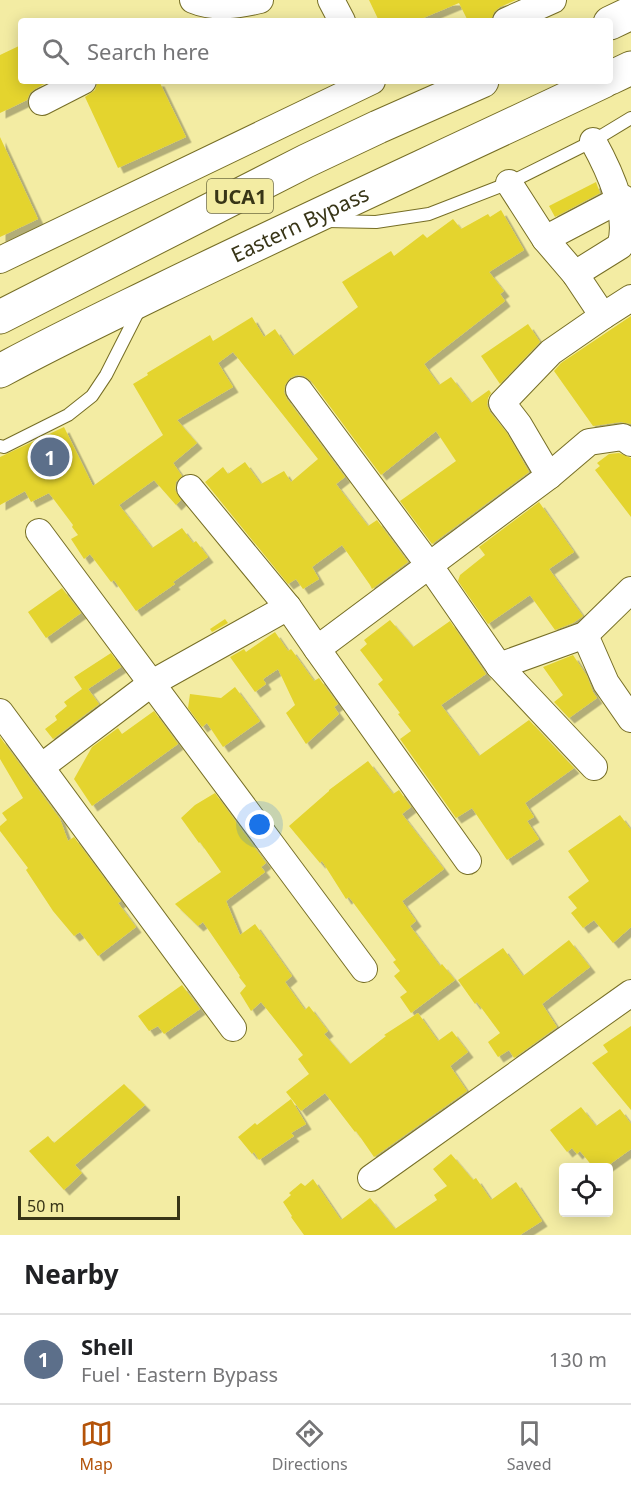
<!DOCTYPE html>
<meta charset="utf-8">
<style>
:root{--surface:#fff;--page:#f2f2f2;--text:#202124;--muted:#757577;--line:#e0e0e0;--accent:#b45309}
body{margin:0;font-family:"Noto Sans",sans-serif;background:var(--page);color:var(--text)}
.controls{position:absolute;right:18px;bottom:18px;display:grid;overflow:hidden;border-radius:6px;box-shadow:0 3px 15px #0003}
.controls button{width:54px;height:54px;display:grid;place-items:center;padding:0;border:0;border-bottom:2px solid var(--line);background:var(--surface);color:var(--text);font:30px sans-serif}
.scale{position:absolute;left:18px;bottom:15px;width:162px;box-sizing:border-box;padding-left:6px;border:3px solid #383517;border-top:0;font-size:16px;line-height:21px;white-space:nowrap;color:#383517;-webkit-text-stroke:4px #f3eca3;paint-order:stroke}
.you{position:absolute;left:260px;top:825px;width:21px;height:21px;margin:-15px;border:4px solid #fff;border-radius:50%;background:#1a73e8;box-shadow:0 0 0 9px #1a73e833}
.badge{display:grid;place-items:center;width:39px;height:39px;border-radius:50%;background:var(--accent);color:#fff;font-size:20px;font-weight:700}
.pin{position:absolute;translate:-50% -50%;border:3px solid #fff;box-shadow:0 2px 6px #0006}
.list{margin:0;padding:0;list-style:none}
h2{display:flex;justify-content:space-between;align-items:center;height:78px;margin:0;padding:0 24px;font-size:26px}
h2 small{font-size:20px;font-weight:400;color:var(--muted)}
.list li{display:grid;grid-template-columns:39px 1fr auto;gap:18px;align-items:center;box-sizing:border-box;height:90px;padding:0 24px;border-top:2px solid var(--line)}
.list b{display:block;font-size:22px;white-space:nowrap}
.list p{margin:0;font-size:20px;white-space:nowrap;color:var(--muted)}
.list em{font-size:20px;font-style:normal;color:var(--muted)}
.icon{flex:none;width:33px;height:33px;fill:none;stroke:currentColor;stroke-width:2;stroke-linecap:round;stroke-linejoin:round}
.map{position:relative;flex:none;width:631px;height:1235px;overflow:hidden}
.search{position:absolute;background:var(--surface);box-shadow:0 3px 15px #0003;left:18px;right:18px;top:18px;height:66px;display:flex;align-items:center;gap:15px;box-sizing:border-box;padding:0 21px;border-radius:6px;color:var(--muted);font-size:22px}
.sheet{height:168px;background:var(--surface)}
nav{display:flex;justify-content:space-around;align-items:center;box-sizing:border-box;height:84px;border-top:2px solid var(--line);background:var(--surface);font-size:16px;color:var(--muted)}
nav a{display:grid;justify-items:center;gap:3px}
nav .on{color:var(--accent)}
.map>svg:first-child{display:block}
.building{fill:#e4d42f;filter:url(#shadow)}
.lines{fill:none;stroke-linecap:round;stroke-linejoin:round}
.lane-casing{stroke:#766e26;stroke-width:14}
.street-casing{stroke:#766e26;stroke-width:28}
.primary-casing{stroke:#766e26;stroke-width:35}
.lane{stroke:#fff;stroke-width:12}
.street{stroke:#fff;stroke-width:26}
.primary{stroke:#fff;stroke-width:33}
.labels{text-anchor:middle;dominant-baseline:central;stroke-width:6;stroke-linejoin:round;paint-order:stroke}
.shield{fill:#f3eca3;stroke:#706c41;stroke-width:1.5}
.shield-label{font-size:20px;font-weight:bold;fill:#383517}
.street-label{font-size:21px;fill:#383517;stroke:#f3eca3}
</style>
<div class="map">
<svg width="631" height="1235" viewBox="0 0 631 1235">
<defs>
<filter id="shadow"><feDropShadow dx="5.5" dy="5.5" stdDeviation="0" flood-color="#0004"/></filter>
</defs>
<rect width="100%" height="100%" fill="#f3eca3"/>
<!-- building -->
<g class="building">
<path d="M369 0H516L500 7 494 12 491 21H468L459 3 416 21H379Z"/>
<path d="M21 45V81H50L35 89 30 93 27 100 0 113V55Z"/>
<path d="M98 81H159L186 137 118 168 85 97 95 90Z"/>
<path d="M0 137 38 219 0 237Z"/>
<path d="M596 182 600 193 555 217 549 206Z"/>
<path d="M501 210 524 250 489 272 504 291 500 294 505 301 424 364 439 385 451 377 471 403 489 390 491 393 488 398 487 405 490 412 507 433 529 472 432 544 400 501 456 461 436 431 381 475 311 381 304 376 297 375 290 378 285 385 284 392 287 399 345 477 336 484 368 526 377 520 408 562 372 589 370 585 342 545 312 567 319 579 303 589 296 579 288 584 205 482 223 467 228 474 245 462 261 484 284 471 291 482 318 459 233 352 218 363 233 387 177 420 197 443 173 463 182 476 176 482 175 490 181 500 176 505 154 480 119 505 152 548 182 528 193 543 196 541 208 557 173 582 175 584 136 611 114 580 111 582 90 554 84 559 71 539 78 535 72 527 73 525 49 493 31 502 25 491 0 505V457L64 427 93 486 163 435 133 384 148 375 147 373 210 335 213 341 252 317 264 337 275 329 293 356 358 307 342 282 391 251 394 256 423 234 427 238 453 219 461 229 488 214 490 217Z"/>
<path d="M631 316V424L621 422 593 426 554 371 561 363Z"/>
<path d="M528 324 540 342 500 384 481 356Z"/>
<path d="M619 453 631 458V517L595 470 600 466 597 463 609 454Z"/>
<path d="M539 502 574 552 549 569 583 616 573 623 555 630 530 595 488 624 458 581 460 575 485 555 479 547Z"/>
<path d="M62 588 81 613 46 638 28 612Z"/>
<path d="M225 619 228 623 212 632 210 629Z"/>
<path d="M390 620 413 647 450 621 486 674 441 705 479 756 529 720 574 768 525 803 534 817 527 821 539 839 507 860 472 808 456 818 400 739 411 731 398 714 400 713 378 684 383 680 360 650 367 644 364 640Z"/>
<path d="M275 632 288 651 291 649 314 681 319 678 338 704 334 707 339 714 306 744 286 713 295 705 278 669 263 679 266 684 255 692 230 657 244 649 246 652Z"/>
<path d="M111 653 121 667 88 689 99 704 53 739 45 729 57 720 55 716 67 706 64 702 82 689 74 677Z"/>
<path d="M573 655 587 676 593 692 597 698 569 718 554 702 563 695 543 667Z"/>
<path d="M235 687 260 721 223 747 207 723 202 727 188 708 190 694 221 698Z"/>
<path d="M154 711 178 744 92 806 74 779 92 747 118 728 122 734Z"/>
<path d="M0 737 60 819 68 841 74 837 121 901 118 903 136 927 98 956 80 932 74 936 53 911 26 870 28 868 0 831V826L7 820 2 813 23 798 0 759Z"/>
<path d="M368 761 393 794 399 790 411 807 402 814 444 869 402 901 416 921 410 926 440 966 442 964 455 980 411 1013 400 997 407 992 394 976 400 971 393 962 396 960 349 897 346 899 322 861 320 863 289 826 329 791V790Z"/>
<path d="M215 793 266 863 261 867 265 872 226 901 240 935 255 924 292 976 285 982 305 1010 309 1006 328 1031 324 1034 350 1064 386 1036 384 1035 418 1013 438 1041 452 1031 468 1052 450 1066 467 1091 374 1157 356 1131 355 1132 325 1093 301 1111 286 1092 309 1074 298 1059 303 1055 261 1002 251 1011 240 993 246 986 239 977 240 976 203 922 198 926 175 904 221 872 200 842 199 843 181 818 195 805Z"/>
<path d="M620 815 631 830V927L613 943 594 920 583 928 571 913 577 908 568 897 589 881 568 851Z"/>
<path d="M569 940 590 967 542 1004 557 1027 514 1058 509 1050 498 1057 488 1042 500 1033 477 1002 475 1004 458 980 503 948 523 976Z"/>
<path d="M182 985 200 1009 164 1034 158 1026 149 1031 138 1016Z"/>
<path d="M631 1026V1110L592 1063 608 1052 603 1045Z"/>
<path d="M124 1084 145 1105 75 1165 82 1173 64 1190 29 1151 48 1136 54 1143Z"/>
<path d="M291 1099 306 1124 291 1133 294 1136 259 1160 254 1152 252 1154 238 1137 255 1123 257 1125Z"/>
<path d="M581 1107 596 1126 620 1109 631 1124V1149L606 1167H593L580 1151 577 1154 572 1148 567 1152 550 1130Z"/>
<path d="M451 1154 473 1180 476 1178 491 1200 516 1182 542 1221 520 1235H304L291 1217 292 1216 283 1202 291 1195 289 1193 301 1183 305 1186 313 1179 341 1220 370 1198 395 1229 437 1200 434 1195 447 1186 433 1169Z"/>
</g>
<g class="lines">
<defs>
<g id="lane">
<path d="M327 221 376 222 429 214 509 183 593 141 631 118"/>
<path d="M0 446 4 447 68 415 92 396 106 375 140 308"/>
</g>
<g id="street">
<path d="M193 0C214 9 239 5 260 0"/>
<path d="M331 0 342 21"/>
<path d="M506 21 553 0"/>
<path d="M42 102 83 81"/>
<path d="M509 183 545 239 575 274 603 316 551 352 502 403 519 425 549 476"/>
<path d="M545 239 623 198"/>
<path d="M0 260 372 81"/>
<path d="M575 274 620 246C631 216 608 168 593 141"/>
<path d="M603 316 631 298"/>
<path d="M299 390 429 565 499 666 594 767"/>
<path d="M190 488 288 607 317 649 468 861"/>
<path d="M39 532 364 969"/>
<path d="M585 635 606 683 631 719"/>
<path d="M317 649 549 476 589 442 623 437 631 443"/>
<path d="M499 666 585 635 631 590"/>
<path d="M0 712 233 1028"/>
<path d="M41 767 152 683 288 607"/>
<path d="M371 1178 631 993"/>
</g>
<g id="primary">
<path d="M610 23 631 13"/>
<path d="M610 78 631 68"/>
<path d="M0 317 306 161 378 127 482 81"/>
<path id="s1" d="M0 371C53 342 108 316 163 289 309 218 457 151 604 81"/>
</g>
</defs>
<!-- lane casing -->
<use href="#lane" class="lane-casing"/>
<!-- street casing -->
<use href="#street" class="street-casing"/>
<!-- primary casing -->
<use href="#primary" class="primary-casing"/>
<!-- lane -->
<use href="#lane" class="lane"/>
<!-- street -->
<use href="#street" class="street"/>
<!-- primary -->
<use href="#primary" class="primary"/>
</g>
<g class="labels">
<!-- shield labels -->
<rect class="shield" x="207" y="179" width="66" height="34" rx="4.5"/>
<g class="shield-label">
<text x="240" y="196">UCA1</text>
</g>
<!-- street labels -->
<g class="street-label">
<text stroke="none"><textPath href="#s1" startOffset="334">Eastern Bypass</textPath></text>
</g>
</g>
</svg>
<div class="controls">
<button><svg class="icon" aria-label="locate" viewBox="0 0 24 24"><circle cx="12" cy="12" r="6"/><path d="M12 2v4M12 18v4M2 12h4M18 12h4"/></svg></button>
</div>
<div class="scale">50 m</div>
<div class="you"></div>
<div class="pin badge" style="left:50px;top:457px;background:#5c6f8a">1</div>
<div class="search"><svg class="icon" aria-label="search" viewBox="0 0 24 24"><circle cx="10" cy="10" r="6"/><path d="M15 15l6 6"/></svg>Search here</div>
</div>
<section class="sheet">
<h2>Nearby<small></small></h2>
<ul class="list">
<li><span class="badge" style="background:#5c6f8a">1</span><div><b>Shell</b><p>Fuel · Eastern Bypass</p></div><em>130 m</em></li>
</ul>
</section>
<nav>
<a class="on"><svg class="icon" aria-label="map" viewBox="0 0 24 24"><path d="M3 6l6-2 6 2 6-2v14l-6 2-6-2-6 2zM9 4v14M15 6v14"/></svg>Map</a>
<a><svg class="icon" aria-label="directions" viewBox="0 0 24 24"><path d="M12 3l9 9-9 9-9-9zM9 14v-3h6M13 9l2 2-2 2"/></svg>Directions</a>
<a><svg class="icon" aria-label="saved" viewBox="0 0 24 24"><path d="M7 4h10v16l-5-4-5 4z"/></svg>Saved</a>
</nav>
